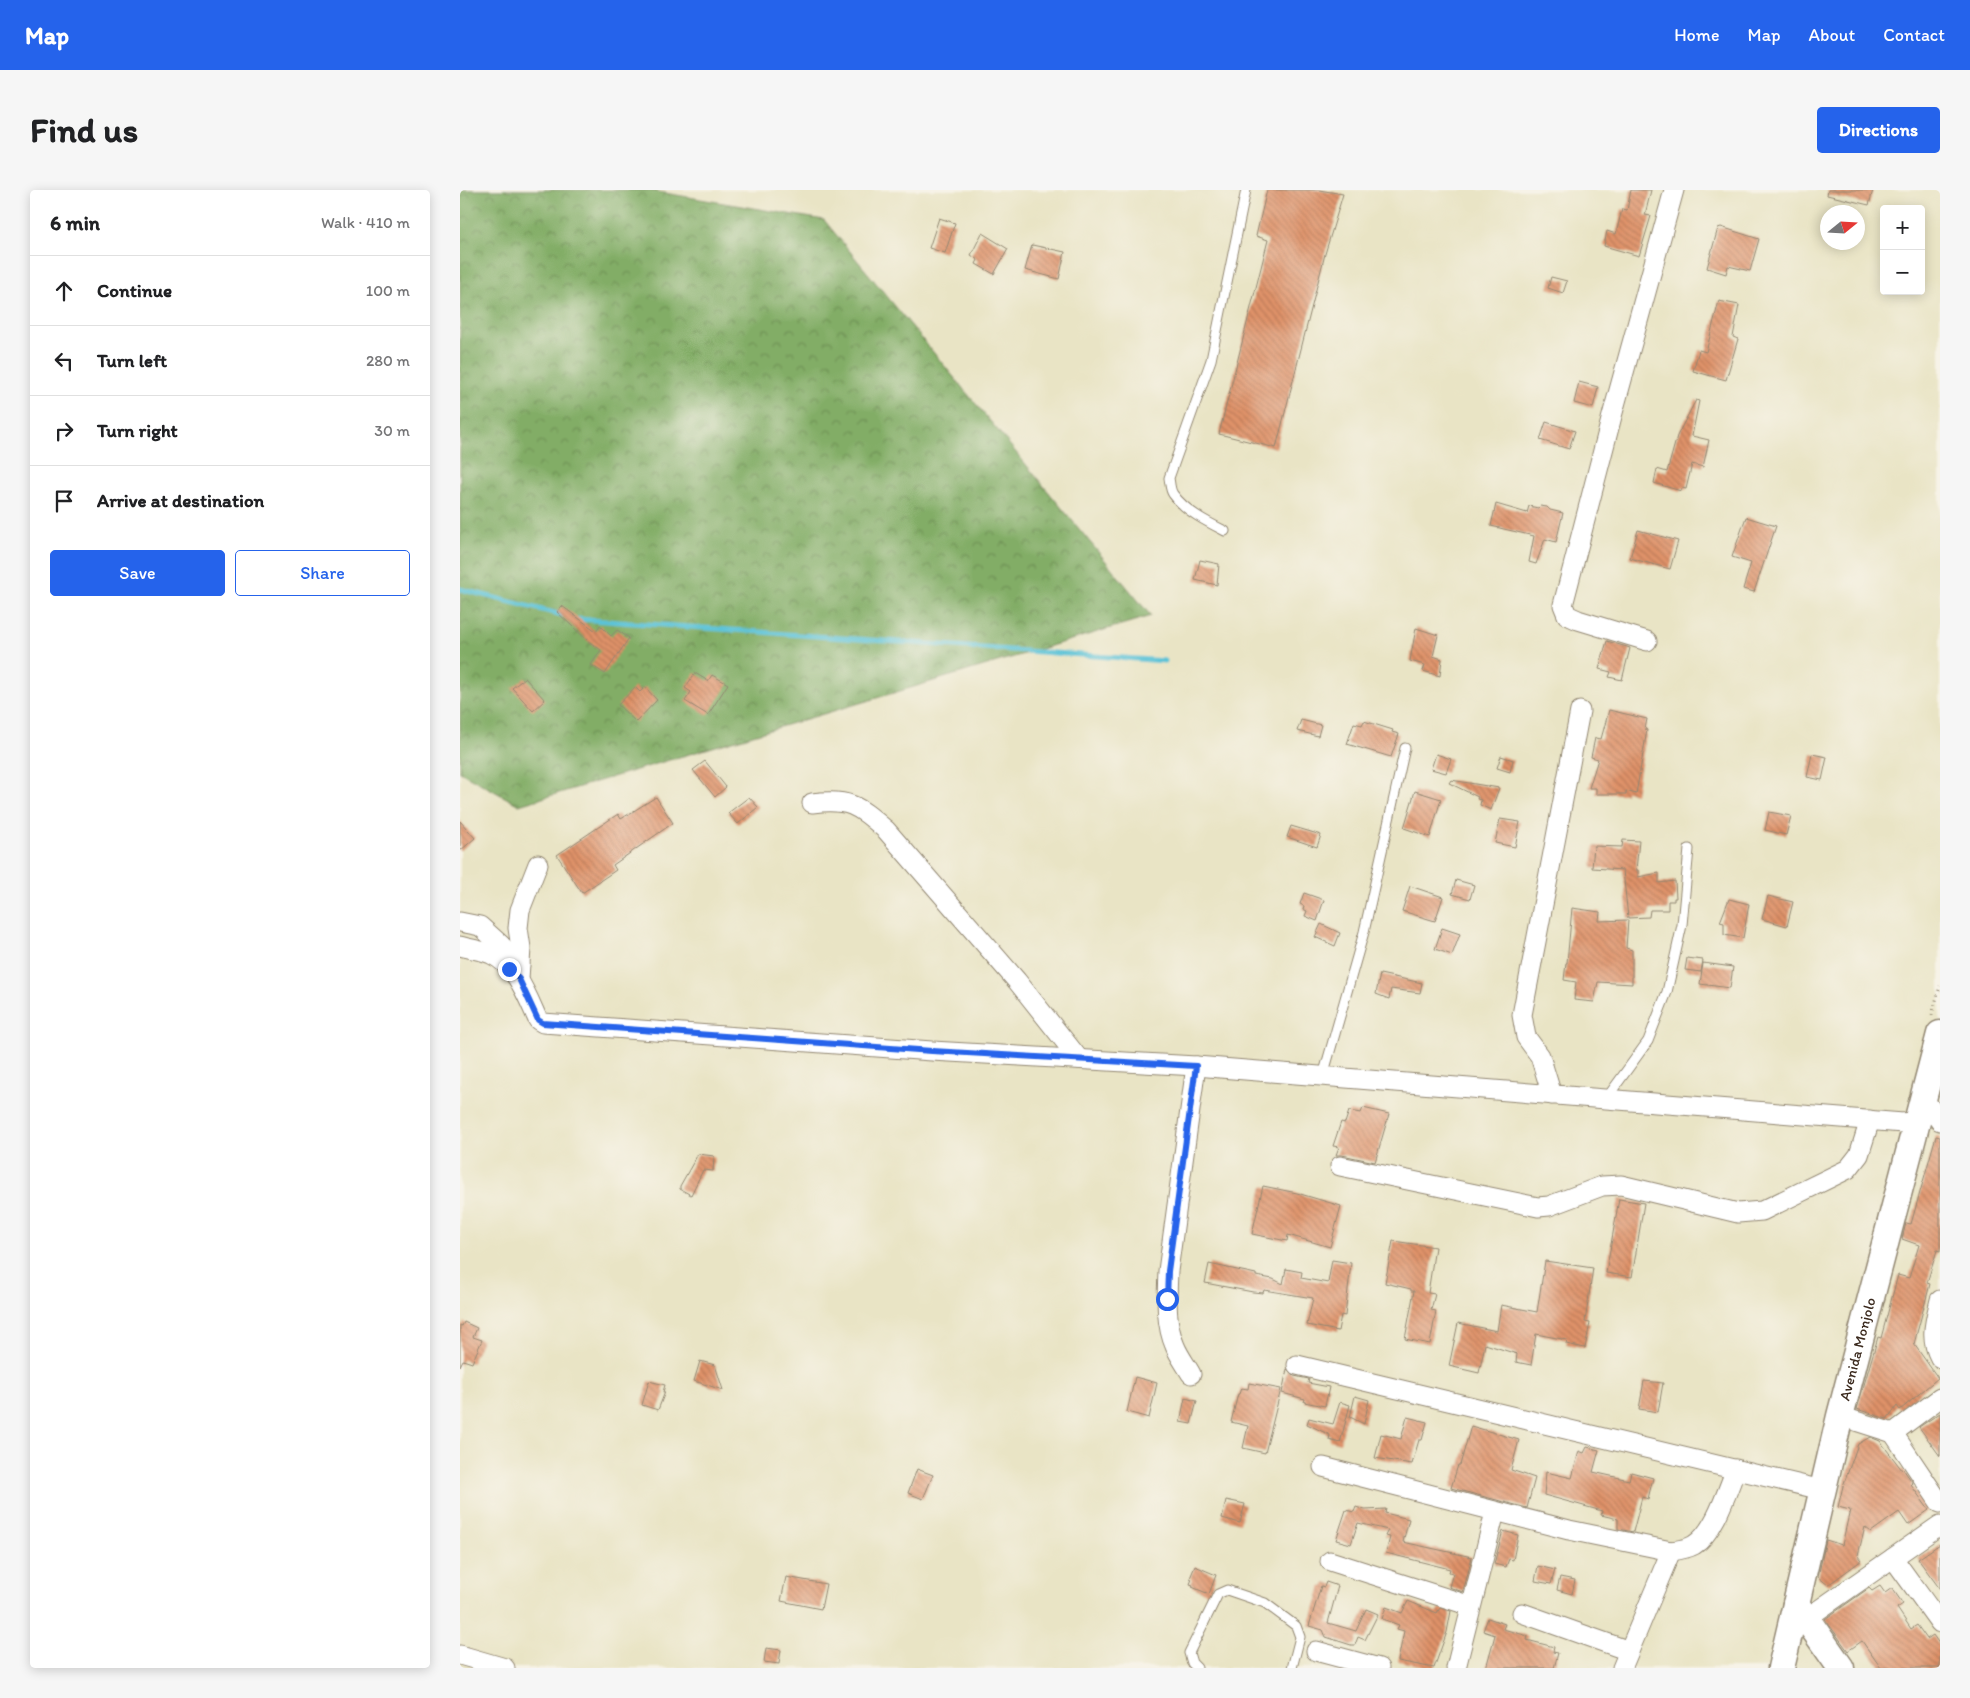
<!DOCTYPE html>
<meta charset="utf-8">
<style>
:root{--surface:#fff;--page:#f6f6f6;--text:#202124;--muted:#757577;--line:#e0e0e0;--accent:#2563eb}
body{margin:0;font-family:Itim,sans-serif;background:var(--page);color:var(--text)}
.controls{position:absolute;right:15px;top:15px;display:grid;overflow:hidden;border-radius:5px;box-shadow:0 2px 12px #0003}
.controls button{width:45px;height:45px;display:grid;place-items:center;padding:0;border:0;border-bottom:1px solid var(--line);background:var(--surface);color:var(--text);font:25px sans-serif}
.compass{position:absolute;left:1360px;top:15px;width:45px;height:45px;border-radius:50%;background:var(--surface);box-shadow:0 2px 12px #0003;rotate:72deg}
.stop{position:absolute;width:15px;height:15px;margin:-11px;border:4px solid #2563eb;border-radius:50%;background:#fff}
.stop.end{background:#2563eb;border-color:#fff;box-shadow:0 1px 5px #0008}
.list{margin:0;padding:0;list-style:none}
h2{display:flex;justify-content:space-between;align-items:center;height:65px;margin:0;padding:0 20px;font-size:21px}
h2 small{font-size:16px;font-weight:400;color:var(--muted)}
.list li{display:grid;grid-template-columns:32px 1fr auto;gap:15px;align-items:center;box-sizing:border-box;height:70px;padding:0 20px;border-top:1px solid var(--line)}
.list b{display:block;font-size:19px;white-space:nowrap}
.list em{font-size:16px;font-style:normal;color:var(--muted)}
.actions{display:flex;gap:10px;padding:15px 20px}
.actions a{flex:1;padding:11px 0;border:1px solid var(--accent);border-radius:5px;text-align:center;font-size:18px;color:var(--accent)}
.actions .main{background:var(--accent);color:#fff}
.icon{flex:none;width:28px;height:28px;fill:none;stroke:currentColor;stroke-width:2;stroke-linecap:round;stroke-linejoin:round}
.map{position:relative;flex:none;width:1480px;height:1478px;overflow:hidden;border-radius:5px}
header{display:flex;align-items:center;gap:30px;box-sizing:border-box;height:70px;padding:0 25px;background:var(--accent);color:#fff}
header strong{font-size:24px}
nav{display:flex;gap:28px;margin-inline-start:auto;font-size:18px}
.intro{display:flex;align-items:center;justify-content:space-between;box-sizing:border-box;height:120px;padding:0 30px}
h1{margin:0;font-size:35px}
.button{padding:12px 22px;border-radius:5px;background:var(--accent);color:#fff;font-size:18px;font-weight:700}
main{display:flex;gap:30px;padding:0 30px}
aside{flex:1;background:var(--surface);border-radius:5px;box-shadow:0 2px 12px #0003}
.map>svg:first-child{display:block}
.forest{fill:url(#forest-crowns);stroke:#5e6c42}
.lines{fill:none;stroke-linecap:round;stroke-linejoin:round}
.stream{stroke:#5ac2d7;stroke-width:5}
.building{fill:url(#building-back-hatch)}
.lane-casing{stroke:#928772;stroke-width:11}
.street-casing{stroke:#928772;stroke-width:21}
.secondary-casing{stroke:#928772;stroke-width:29}
.path{stroke:#928772;stroke-width:3;stroke-dasharray:1 4;stroke-linecap:butt}
.lane{stroke:#fff;stroke-width:9}
.street{stroke:#fff;stroke-width:19}
.secondary{stroke:#fff;stroke-width:26}
.route{stroke:#2563eb;stroke-width:6}
.labels{text-anchor:middle;dominant-baseline:central;stroke-width:4.5;stroke-linejoin:round;paint-order:stroke}
.street-label{font-size:15px;fill:#3b2a1e;stroke:#f7f3e8}
</style>
<header>
<strong>Map</strong>
<nav><a>Home</a><a>Map</a><a>About</a><a>Contact</a></nav>
</header>
<div class="intro"><h1>Find us</h1><a class="button">Directions</a></div>
<main>
<aside>
<h2>6 min<small>Walk · 410 m</small></h2>
<ul class="list">
<li><svg class="icon" aria-label="ahead" viewBox="0 0 24 24"><path d="M12 20V5M6 11l6-6 6 6"/></svg><div><b>Continue</b></div><em>100 m</em></li>
<li><svg class="icon" aria-label="left" viewBox="0 0 24 24"><path d="M17 20v-9H6M10 6l-5 5 5 5"/></svg><div><b>Turn left</b></div><em>280 m</em></li>
<li><svg class="icon" aria-label="right" viewBox="0 0 24 24"><path d="M7 20v-9h11M14 6l5 5-5 5"/></svg><div><b>Turn right</b></div><em>30 m</em></li>
<li><svg class="icon" aria-label="arrive" viewBox="0 0 24 24"><path d="M6 21V4h12l-3 4 3 4H6"/></svg><div><b>Arrive at destination</b></div></li>
</ul>
<div class="actions"><a class="main">Save</a><a>Share</a></div>
</aside>
<div class="map">
<svg width="1480" height="1478" viewBox="0 0 1480 1478">
<defs>
<pattern id="forest-crowns" width="20" height="18" patternUnits="userSpaceOnUse" patternTransform="scale(1.25)"><rect width="20" height="18" fill="#82ad66"/><path d="M2 6a3 3 0 1 1 6 0M12 15a3 3 0 1 1 6 0" fill="none" stroke="#6c8d53"/></pattern>
<pattern id="building-back-hatch" width="6" height="6" patternUnits="userSpaceOnUse" patternTransform="scale(1.25)"><rect width="6" height="6" fill="#df9269"/><path d="M-1 5l2 2M0 0l6 6M5-1l2 2" fill="none" stroke="#b67756"/></pattern>
</defs>
<rect width="100%" height="100%" fill="#f7f3e8"/>
<filter id="ink" filterUnits="userSpaceOnUse"><feTurbulence type="fractalNoise" baseFrequency=".02" numOctaves="2"/><feDisplacementMap in="SourceGraphic" scale="10" xChannelSelector="R" yChannelSelector="G"/><feConvolveMatrix kernelMatrix="1 2 1 2 8 2 1 2 1" color-interpolation-filters="sRGB"/></filter>
<filter id="wash" filterUnits="userSpaceOnUse"><feTurbulence type="fractalNoise" baseFrequency=".0096" numOctaves="4" result="noise"/><feDisplacementMap in="SourceGraphic" scale="20" xChannelSelector="R" yChannelSelector="G"/><feGaussianBlur stdDeviation="1.12" result="paint"/><feColorMatrix in="noise" values="0 0 0 0 0 0 0 0 0 0 0 0 0 0 0 0 0 1.4 0 .05"/><feComposite in="paint" operator="in"/></filter>
<g filter="url(#wash)">
<rect width="100%" height="100%" fill="#e9e4c5"/>
<!-- forest -->
<path class="forest" d="M0 0H187L364 30 691 426 59 615 0 582Z"/>
<g class="lines">
<!-- stream -->
<g class="stream">
<path d="M0 399 106 426"/>
<path d="M117 429 705 471"/>
</g>
</g>
<g id="blocks">
<!-- building -->
<g class="building">
<path d="M807 0H859L883 4 865 64 816 258 759 244 808 50 796 46Z"/>
<path d="M1171 0H1191L1185 25 1191 26 1179 66 1144 56 1147 41 1156 44 1162 19 1167 20Z"/>
<path d="M1368 0H1413L1409 15 1367 5Z"/>
<path d="M479 28 495 33 485 63 469 58Z"/>
<path d="M1261 37 1299 49 1290 81 1268 76 1266 84 1247 78 1258 38Z"/>
<path d="M522 43 548 59 534 84 516 74 518 70 511 65Z"/>
<path d="M572 55 605 62 599 89 565 80Z"/>
<path d="M1091 87 1107 91 1103 103 1088 98Z"/>
<path d="M1259 111 1279 115 1273 147 1278 149 1266 190 1233 181 1239 160 1246 162Z"/>
<path d="M1119 192 1138 197 1133 218 1114 213Z"/>
<path d="M1236 210 1239 211 1232 246 1249 250 1243 277 1232 274 1226 299 1222 298 1221 301 1194 293 1197 279 1207 282 1217 246Z"/>
<path d="M1086 232 1115 241 1109 259 1080 250Z"/>
<path d="M1036 314 1067 323 1069 316 1078 318 1080 316 1087 317 1090 320 1103 323 1096 352 1085 349 1076 374 1069 372 1074 346 1031 336Z"/>
<path d="M1286 327 1316 336 1294 402 1283 399 1291 373 1272 367Z"/>
<path d="M1178 340 1218 351 1210 379 1170 368Z"/>
<path d="M740 370 759 374 757 395 735 390Z"/>
<path d="M102 416 136 441 140 435 151 446 157 440 169 448 145 484 131 475 141 460 128 451 97 422Z"/>
<path d="M956 438 978 445 973 466 982 469 980 486 963 481 965 475 950 471Z"/>
<path d="M1147 451 1170 458 1162 490 1149 487 1151 482 1139 479Z"/>
<path d="M235 483 248 491 252 485 268 494 248 525 225 511 231 502 225 498Z"/>
<path d="M65 488 85 510 73 521 52 498Z"/>
<path d="M175 497 180 502 185 497 197 510 176 532 158 515Z"/>
<path d="M1149 520 1187 529 1185 539 1187 540 1176 604 1166 601V604H1136V598H1129L1138 569 1131 567 1135 548 1141 549Z"/>
<path d="M841 530 861 535 858 546 837 541Z"/>
<path d="M904 531 933 540 932 542 939 544 931 567 887 554 894 533 902 535Z"/>
<path d="M976 564 991 569 986 583 971 579Z"/>
<path d="M1352 564 1367 567 1362 590 1347 587Z"/>
<path d="M1041 566 1053 570 1050 582 1037 578Z"/>
<path d="M245 571 266 597 255 607 233 580Z"/>
<path d="M991 590 1039 598 1031 620 1020 615 1021 610 1017 609 1018 607 989 593Z"/>
<path d="M955 601 981 609 970 647 944 638Z"/>
<path d="M196 607 213 633 153 675 156 680 122 703 97 665 158 624 161 629Z"/>
<path d="M289 607 298 617 278 634 268 623Z"/>
<path d="M1309 622 1331 626 1326 645 1305 640Z"/>
<path d="M1040 629 1060 632 1055 657 1035 653Z"/>
<path d="M0 631 15 648 0 661Z"/>
<path d="M831 636 861 645 857 657 827 647Z"/>
<path d="M1163 650 1179 651 1176 680H1178V687L1199 683V693L1215 691 1216 708H1214V711H1208V720H1190L1189 727 1168 728 1163 680 1132 678 1134 656 1162 657Z"/>
<path d="M996 690 1014 695 1010 709 992 704Z"/>
<path d="M950 696 983 707 975 731 942 721Z"/>
<path d="M844 703 864 710 857 731 845 726 847 721 843 719 844 716 840 714Z"/>
<path d="M1308 706 1333 712 1327 736 1302 729Z"/>
<path d="M1269 709 1289 714 1283 748 1264 745V733L1260 732Z"/>
<path d="M1112 718 1140 722 1139 731 1168 730 1166 758 1172 760V794L1138 792 1134 812 1114 810 1116 792 1104 790 1106 773H1107Z"/>
<path d="M861 734 880 743 875 756 855 747Z"/>
<path d="M982 738 1000 744 992 765 975 759Z"/>
<path d="M1227 768 1243 770 1241 782 1225 780Z"/>
<path d="M1243 773 1273 777 1270 798 1240 794Z"/>
<path d="M920 784 962 793 960 803 931 799 929 809 916 804Z"/>
<path d="M903 918 929 924 915 972 882 965H876L879 957 873 956 881 932 885 933 889 921 901 923Z"/>
<path d="M1476 946 1480 947V1061L1477 1060 1467 1093 1470 1094 1454 1154 1478 1188 1440 1220 1437 1216 1427 1229 1397 1219 1418 1147 1421 1148 1438 1085 1449 1088 1459 1055 1442 1049 1446 1033 1451 1034Z"/>
<path d="M238 964 254 966 253 981 243 980 231 1005 220 999V996Z"/>
<path d="M803 996 837 1003 881 1016 870 1057 828 1045 827 1051 792 1044Z"/>
<path d="M1159 1009 1184 1013 1172 1087 1146 1083Z"/>
<path d="M933 1051 975 1057 968 1103 975 1104 971 1120 976 1121 970 1154 945 1149 954 1101H951V1099L925 1093Z"/>
<path d="M872 1070 891 1073 885 1126 881 1125 878 1141 847 1135 853 1108 804 1100 803 1103 793 1102 745 1093 749 1074 796 1084V1086L813 1089 823 1094 826 1079 842 1082 841 1088 868 1093Z"/>
<path d="M1085 1071 1133 1078 1125 1132 1130 1133 1125 1158 1106 1154 1107 1150 1076 1144 1071 1175 1056 1172 1057 1164 1025 1154 1019 1183 989 1176 998 1133 1037 1141 1041 1115 1077 1122Z"/>
<path d="M4 1132 17 1138 13 1147 22 1150 12 1173 3 1170 0 1176V1135L2 1136Z"/>
<path d="M240 1171 255 1175 263 1200 234 1191Z"/>
<path d="M827 1179 834 1186 849 1189 848 1193 869 1197 865 1216 844 1212 845 1209 822 1203Z"/>
<path d="M675 1187 697 1193 689 1228 667 1222Z"/>
<path d="M189 1191 205 1195 203 1202H205L198 1220 182 1215Z"/>
<path d="M1184 1191 1203 1193 1198 1222 1179 1219Z"/>
<path d="M789 1193 821 1199 805 1263 783 1258 788 1236 771 1232 778 1204H779L781 1198 788 1199Z"/>
<path d="M895 1206 909 1210 904 1234 890 1227Z"/>
<path d="M725 1208 737 1211 731 1234 720 1232Z"/>
<path d="M880 1212 890 1215 880 1253 869 1250 870 1245 847 1234 849 1228 873 1234Z"/>
<path d="M1480 1223V1266L1459 1237Z"/>
<path d="M947 1227 967 1232 962 1250H959L952 1274 915 1268 921 1244 941 1249Z"/>
<path d="M1011 1236 1059 1250 1051 1280 1075 1288 1067 1318 991 1298 998 1275H1000Z"/>
<path d="M1410 1247 1420 1251 1442 1280 1443 1279 1453 1293 1451 1295 1469 1320 1448 1335 1439 1322 1411 1342 1405 1337 1398 1365 1402 1370 1368 1395 1358 1387 1366 1350 1382 1355 1390 1320 1378 1317 1383 1296 1398 1254Z"/>
<path d="M1127 1257 1139 1260 1133 1282 1169 1290 1171 1282 1193 1288 1188 1309 1182 1307 1173 1342 1158 1339V1329L1141 1325 1142 1321 1084 1305 1086 1282 1112 1288 1119 1261 1124 1263Z"/>
<path d="M457 1279 473 1285 463 1309 448 1303Z"/>
<path d="M766 1310 785 1314 780 1333 762 1328Z"/>
<path d="M896 1317 905 1320 926 1319 925 1323 949 1329 943 1352 1012 1367 1003 1402 989 1397 993 1383 989 1382 990 1379 926 1363 930 1347 925 1346 928 1340 898 1333 891 1354 876 1350 886 1320 894 1322Z"/>
<path d="M1043 1341 1058 1345 1053 1370 1049 1369 1046 1377 1034 1374Z"/>
<path d="M1480 1354V1399L1458 1369Z"/>
<path d="M735 1376 756 1385 749 1404 732 1397 733 1395 730 1394 732 1389 730 1388Z"/>
<path d="M1078 1376 1095 1380 1091 1394 1075 1391Z"/>
<path d="M326 1387 366 1394 361 1419 321 1411Z"/>
<path d="M1100 1387 1115 1390 1112 1404 1097 1400Z"/>
<path d="M866 1392 878 1396 868 1433 896 1441 906 1419 918 1424 905 1450 898 1447 895 1455H891L866 1447 863 1440 849 1436 861 1396 864 1397Z"/>
<path d="M1420 1396 1425 1403 1432 1398 1443 1414 1437 1418 1451 1439 1457 1435 1467 1449 1473 1445 1480 1455V1478H1421L1402 1451 1388 1461 1365 1429 1409 1398 1412 1401Z"/>
<path d="M948 1411 977 1423 980 1418 991 1421 987 1442 974 1478 938 1471 944 1441 937 1439 939 1435 922 1429 926 1417 942 1423Z"/>
<path d="M1028 1428 1045 1434 1043 1439 1068 1446 1067 1450 1094 1457 1093 1462 1098 1463 1094 1478H1026L1035 1445 1023 1441Z"/>
<path d="M306 1458 321 1460 319 1474 304 1472Z"/>
</g>
</g>
</g>
<g filter="url(#ink)">
<use href="#blocks" fill-opacity="0" stroke="#928772" stroke-width="1"/>
<g class="lines">
<defs>
<g id="lane">
<path d="M765 341C747 332 725 321 713 304 710 300 710 293 709 288L751 170 786 0"/>
<path d="M863 886 904 742 945 558"/>
<path d="M1146 909 1188 851 1207 802 1222 735 1229 659"/>
<path d="M737 1478 732 1473 729 1463 758 1404 767 1400 805 1413 836 1436 840 1447 832 1478"/>
</g>
<g id="street">
<path d="M1187 451 1118 430 1107 425 1103 415 1152 226 1214 0"/>
<path d="M352 613C390 608 398 616 426 640L557 791 619 869"/>
<path d="M0 732 20 736 40 754 60 775"/>
<path d="M0 756C10 759 21 760 31 764 57 776 67 806 78 830L83 833 472 861 736 876 1443 933 1458 931"/>
<path d="M59 789 61 758 58 738 60 720 78 674"/>
<path d="M1092 905 1080 866 1066 847 1062 825 1120 521"/>
<path d="M1463 908 1480 931"/>
<path d="M880 976 1078 1017 1089 1016 1142 996 1161 995 1278 1023 1302 1021 1388 979 1399 965 1410 930"/>
<path d="M1480 1110C1475 1131 1469 1148 1480 1168"/>
<path d="M837 1175 1362 1300"/>
<path d="M731 1184C726 1175 719 1166 715 1156 705 1133 707 1107 708 1081L736 876"/>
<path d="M1480 1208 1433 1243 1480 1313"/>
<path d="M1380 1226 1433 1243"/>
<path d="M863 1277 1109 1340 1211 1361C1219 1360 1227 1359 1234 1355 1255 1342 1267 1301 1276 1279"/>
<path d="M1433 1368 1480 1433"/>
<path d="M870 1371 1011 1416"/>
<path d="M1062 1423 1169 1461"/>
<path d="M1347 1428 1480 1335"/>
<path d="M856 1461 919 1478"/>
<path d="M0 1465 45 1478"/>
<path d="M996 1478 1035 1322"/>
<path d="M1162 1478 1211 1361"/>
</g>
<g id="secondary">
<path d="M1336 1414 1381 1478"/>
<path id="s1" d="M1321 1478 1380 1226 1480 844"/>
</g>
</defs>
<!-- lane casing -->
<use href="#lane" class="lane-casing"/>
<!-- street casing -->
<use href="#street" class="street-casing"/>
<!-- secondary casing -->
<use href="#secondary" class="secondary-casing"/>
<!-- path -->
<path class="path" d="M1472 825 1480 796"/>
<!-- lane -->
<use href="#lane" class="lane"/>
<!-- street -->
<use href="#street" class="street"/>
<!-- secondary -->
<use href="#secondary" class="secondary"/>
</g>
</g>
<g class="lines" filter="url(#ink)">
<!-- route -->
<path class="route" d="M49 779 59 789 78 830 83 833 472 861 736 876 708 1081 707 1109"/>
</g>
<g class="labels">
<!-- street labels -->
<g class="street-label">
<text stroke="none"><textPath href="#s1" startOffset="328">Avenida Monjolo</textPath></text>
</g>
</g>
</svg>
<div class="controls">
<button>+</button>
<button>−</button>
</div>
<svg class="compass" viewBox="-18 -18 36 36"><path d="M0-13l5 13h-10z" fill="#e53935"/><path d="M0 13l5-13h-10z" fill="#757577"/></svg>
<div class="stop" style="left:707px;top:1109px"></div>
<div class="stop end" style="left:49px;top:779px"></div>
</div>
</main>
